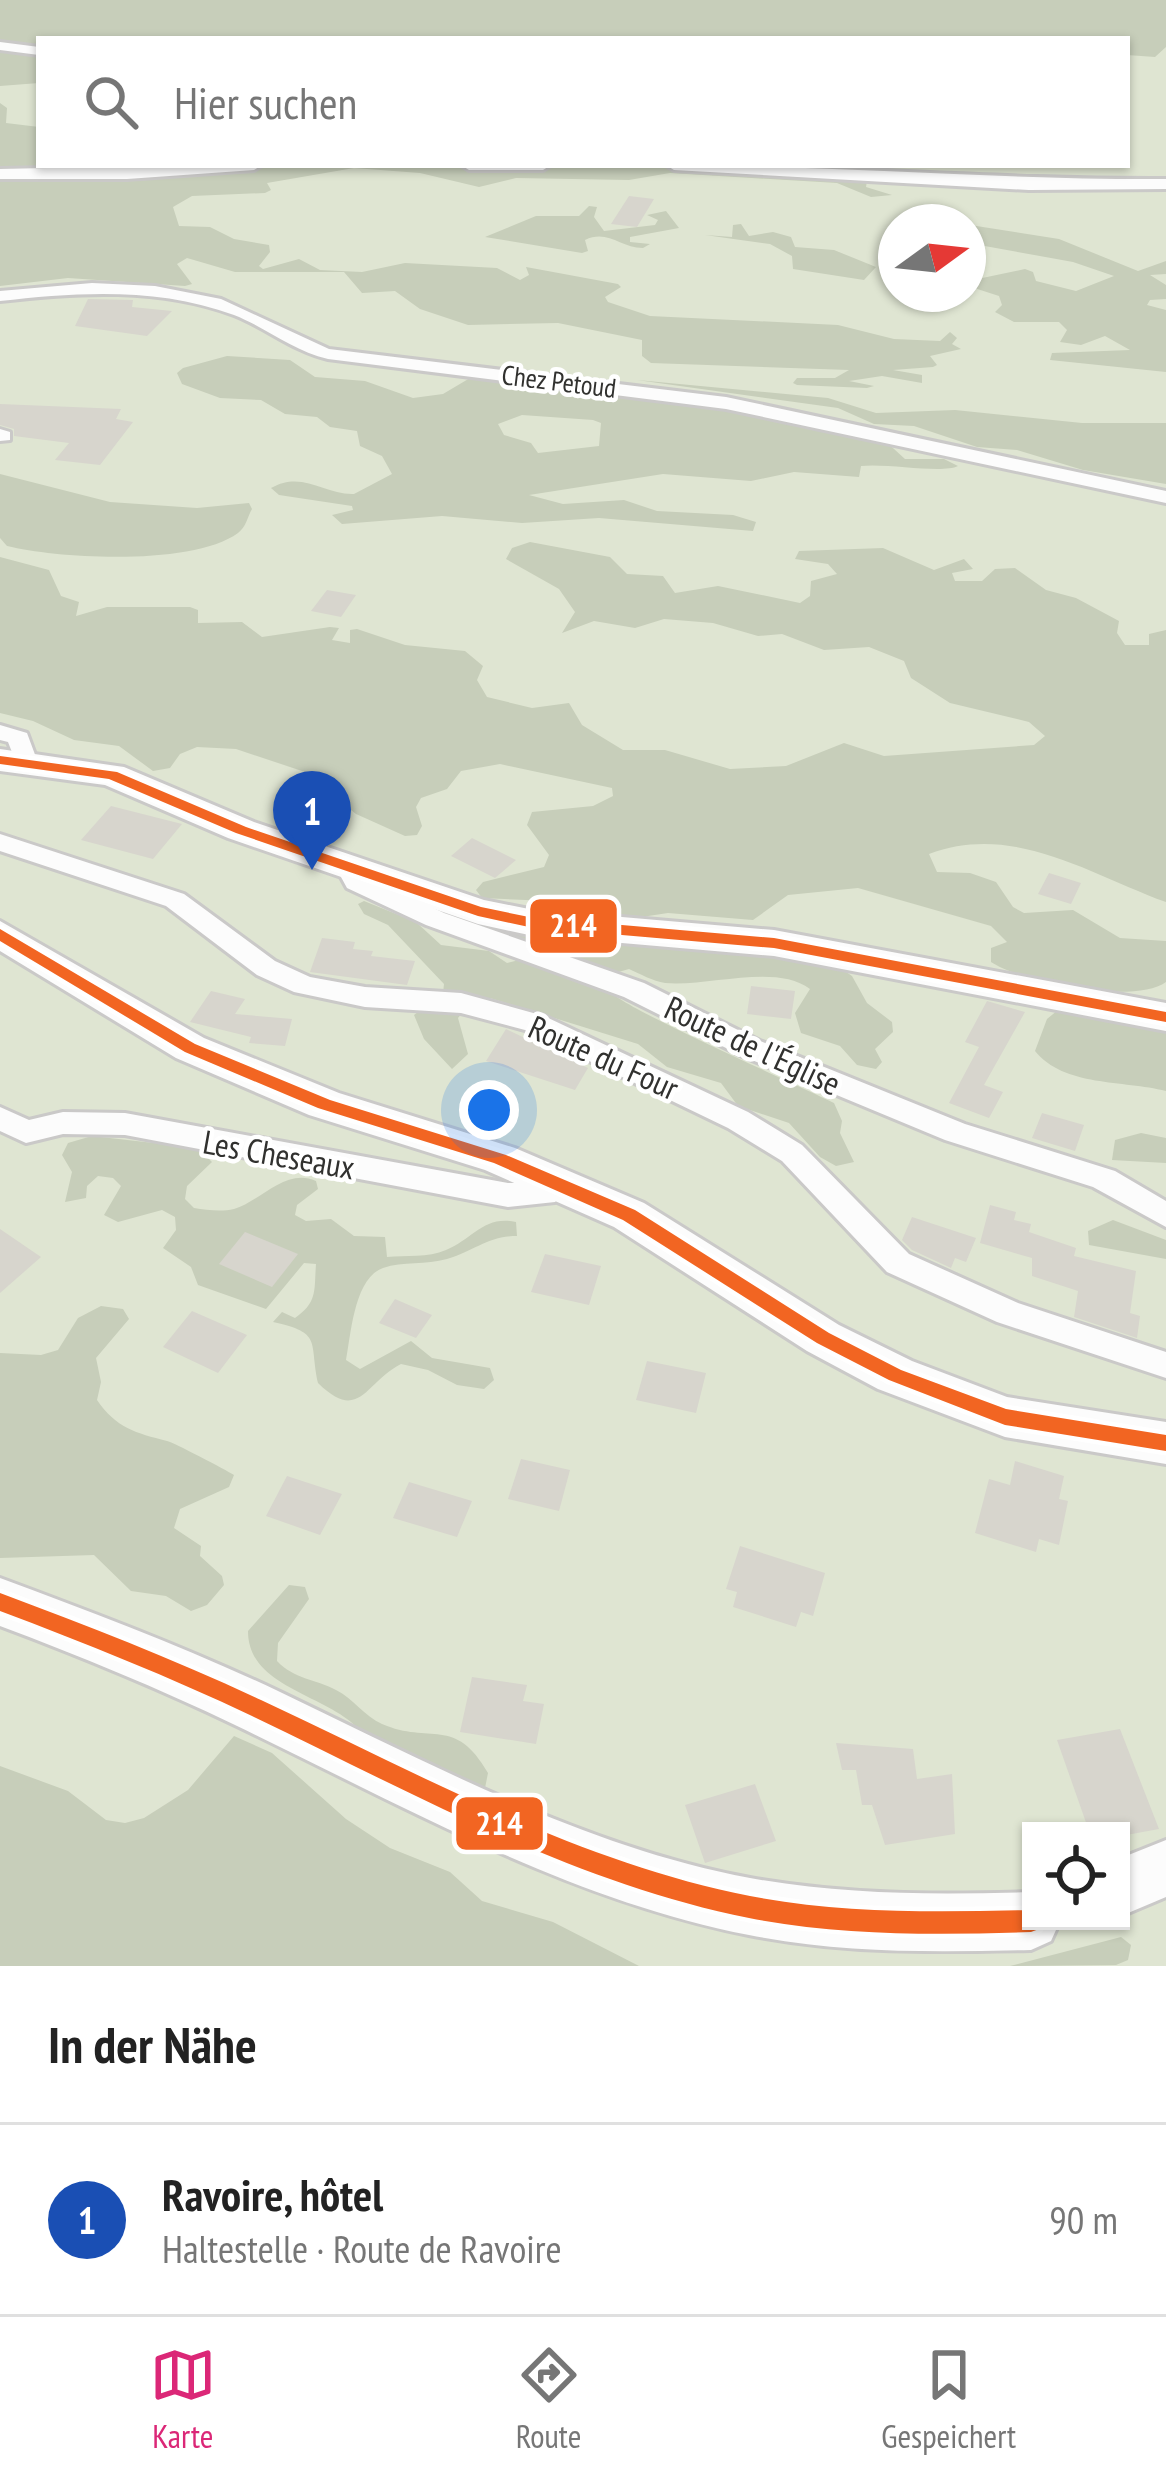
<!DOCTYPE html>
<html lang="de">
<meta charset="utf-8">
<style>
:root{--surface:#fff;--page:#f2f2f2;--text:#222;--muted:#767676;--line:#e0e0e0;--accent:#db2777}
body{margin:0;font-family:"PT Sans Narrow",sans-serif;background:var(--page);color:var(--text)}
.controls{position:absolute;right:36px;bottom:36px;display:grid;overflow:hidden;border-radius:0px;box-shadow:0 3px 9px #0004}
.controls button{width:108px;height:108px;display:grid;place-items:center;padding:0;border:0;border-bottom:3px solid var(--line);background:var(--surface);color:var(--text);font:60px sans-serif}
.compass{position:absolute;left:878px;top:204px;width:108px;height:108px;border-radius:50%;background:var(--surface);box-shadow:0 3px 9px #0004;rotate:75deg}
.you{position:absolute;left:489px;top:1110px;width:42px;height:42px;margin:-30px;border:9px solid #fff;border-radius:50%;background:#1a73e8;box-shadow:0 0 0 18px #1a73e833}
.badge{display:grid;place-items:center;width:78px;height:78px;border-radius:50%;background:var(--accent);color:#fff;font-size:39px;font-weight:700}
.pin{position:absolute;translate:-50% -99px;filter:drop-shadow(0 3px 6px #0008)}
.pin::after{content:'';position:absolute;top:63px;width:42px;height:36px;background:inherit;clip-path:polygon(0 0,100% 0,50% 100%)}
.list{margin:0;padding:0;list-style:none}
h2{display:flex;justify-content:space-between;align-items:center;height:156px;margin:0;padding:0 48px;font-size:51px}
h2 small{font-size:39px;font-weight:400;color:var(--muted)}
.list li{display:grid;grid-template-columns:78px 1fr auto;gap:36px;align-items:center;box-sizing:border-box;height:192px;padding:0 48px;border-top:3px solid var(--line)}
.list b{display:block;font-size:45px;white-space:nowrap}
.list p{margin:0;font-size:39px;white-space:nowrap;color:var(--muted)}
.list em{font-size:39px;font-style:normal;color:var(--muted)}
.icon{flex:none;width:66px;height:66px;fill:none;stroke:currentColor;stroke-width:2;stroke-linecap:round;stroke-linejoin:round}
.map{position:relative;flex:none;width:1166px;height:1966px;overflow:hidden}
.search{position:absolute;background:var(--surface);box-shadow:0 3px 9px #0004;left:36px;right:36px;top:36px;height:132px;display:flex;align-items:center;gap:30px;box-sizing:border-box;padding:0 42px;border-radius:0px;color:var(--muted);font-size:45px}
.sheet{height:348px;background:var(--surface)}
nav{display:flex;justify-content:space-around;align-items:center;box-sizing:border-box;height:168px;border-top:3px solid var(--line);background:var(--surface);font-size:33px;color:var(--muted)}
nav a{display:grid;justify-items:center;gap:6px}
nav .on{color:var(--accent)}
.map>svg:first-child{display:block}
.green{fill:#dfe5d2;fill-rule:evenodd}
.forest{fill:#c7ceba;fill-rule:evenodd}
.building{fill:#d7d5cd}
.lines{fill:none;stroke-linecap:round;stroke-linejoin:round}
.street-casing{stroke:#cac9c8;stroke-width:6}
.secondary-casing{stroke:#cac9c8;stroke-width:6}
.street{fill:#fcfcfc;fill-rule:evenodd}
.secondary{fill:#fcfcfc;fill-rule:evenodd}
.bus-1-casing{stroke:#fff;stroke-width:9}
.bus-1{fill:#f26522;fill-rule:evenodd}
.labels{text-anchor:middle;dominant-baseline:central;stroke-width:9;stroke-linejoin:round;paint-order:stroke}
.far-street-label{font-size:27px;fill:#31312f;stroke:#fff}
.street-label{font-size:33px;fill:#31312f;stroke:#fff}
.line-badge{stroke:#fff;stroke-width:4.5}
.badge-label{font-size:33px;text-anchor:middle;font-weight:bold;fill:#fff}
</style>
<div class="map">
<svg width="1166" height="1966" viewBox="0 0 1166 1966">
<rect width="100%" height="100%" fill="#edecea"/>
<!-- green -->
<path class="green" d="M0 0H1166V1966H0ZM39 39H1127V165H39ZM896 222H968V294H896ZM1031 1831H1121V1921H1031Z"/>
<!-- forest -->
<g class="forest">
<path d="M0 0H1166V47L1155 57 1127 55V39H39V83L0 86Z"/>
<path d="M0 103 7 108 6 123 39 127V165H826L854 171 867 181 866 187 892 195 871 197 837 183 670 173 629 180 516 178 479 187 420 173 354 168 267 183 271 190 265 193 192 196 173 207 179 226 210 227 234 239 269 245 270 252 259 266 263 269 299 259 320 270 362 272 405 263 497 268 520 280 529 275 526 267 618 284 621 287 605 297 608 302 650 316 838 325 894 339 940 341 950 332 957 338 952 344 961 349 930 356 937 365 933 367 893 370 922 375V383L882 376 849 381 874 386 867 388 797 385 793 383 797 378H835L849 370 651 363 642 356V340L558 323 468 325 420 309 395 291 362 293 344 272H235L187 258 177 264 192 284 185 286 68 278 0 286Z"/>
<path d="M589 206 597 207 594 217 604 231 655 225 658 220 647 215 666 211 679 228 630 237V242L650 244 643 248C620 248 608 229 585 240L588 251 582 253 485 237 536 216H579Z"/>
<path d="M741 224 749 236 773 232 791 237 795 247 834 250 876 267 864 280 793 269 792 256 770 244 705 235 732 237 733 225Z"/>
<path d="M970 225 1059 239 1138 271 1166 261V274L1150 275 1166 285V299L1150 300 1147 305 1166 310V372L1050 360 1052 353 1130 350 1105 336 1081 345 1060 342 1067 330 1059 322H1014L995 312 1002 305 999 296 968 286V281L1025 269 1033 272 1036 281 1076 291 1114 276 1073 262 968 243Z"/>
<path d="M227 356 290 360 315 377 365 381 413 398 443 394 470 378 560 388 588 397 613 392 681 397 859 438H882L905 459H944L958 466C942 474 888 463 861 466L859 477 794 472 751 481 663 474 529 495 563 504 624 500 657 511 733 515 756 522 753 531 599 518 522 523 442 516 342 524 332 515 353 510 352 506 279 495 271 488C303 470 324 495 354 494L392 474 382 456 360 446 357 431 330 427 317 417 285 414 261 400 220 398 182 384 177 373 183 368ZM522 415 593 420 601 423 599 446 538 453 531 443 504 435 498 424Z"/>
<path d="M637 380 828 398 876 413 955 410 1082 423H1166V484L1083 470 1017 450 977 447 914 426 874 424 838 408Z"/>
<path d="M0 474 110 502 197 508 249 503 252 509C247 518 246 527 238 533 193 566 60 559 7 546L0 538Z"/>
<path d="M530 542 610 557 627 574 663 576 675 593 718 586 800 603 810 596 811 581 837 574 828 564 795 559 799 551 883 548 934 570 964 559 973 569 952 573 955 581H982L995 569 1015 568 1046 590 1076 598 1119 621 1117 633 1125 645H1149V634L1166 630V902C1089 874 1013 822 929 854L937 872 970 873 996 882 1013 907 1024 913 1073 910 1120 938 1166 941V982C1134 1005 1023 983 991 962V948L1007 942 991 926 858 888 788 895 753 920 668 913 635 918 573 902 482 898 476 890 483 882 544 867 549 855 527 825 532 812 593 806 613 796 612 788 500 764 461 771 447 789 421 798 416 807 422 826 417 835 405 836 356 814 330 793 320 777 236 749 197 747 180 754 170 768 153 771 119 746 74 740 33 721 0 713V557L49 570 61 596 79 602 76 616 107 607H190L198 610V623L242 622 262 637 330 627 339 628 332 640 350 643V630L357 629 405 645 465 651 483 666 477 680 487 697 532 708 569 703 582 725 623 750H665L730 769 786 766 844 743 884 756 1034 745 1045 736 1029 722 950 703 911 678 904 661 869 647 824 650 782 634 758 636 713 623 664 619 635 628 594 621 562 633 575 612 559 589 506 559 512 548Z"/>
<path d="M364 901 416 922 441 945 489 951 507 963 515 961 525 948 512 934 524 931 574 951 631 941 833 963 852 976 867 1003 892 1022 893 1032 875 1049 882 1062 876 1069 857 1065 840 1046 801 1033 795 1013 810 989C776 963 708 987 665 983 653 981 640 974 629 969L615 973 609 990C615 1005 805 1088 834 1103L842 1121 840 1133 854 1162 836 1166 820 1157 789 1123 738 1106 721 1083 667 1067 638 1044 490 998 473 1000 458 1018 468 1054 452 1069 424 1039 414 1015 443 993 444 984 388 925 364 914 358 904Z"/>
<path d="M1058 1010H1077L1166 1033V1091C1123 1080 1064 1087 1035 1051L1047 1019Z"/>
<path d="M1141 1133 1166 1138V1163L1112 1160 1115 1140Z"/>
<path d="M92 1136 198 1148 212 1162 187 1186 185 1199 194 1208C207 1210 221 1212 234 1209 261 1201 286 1167 316 1181L318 1189 297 1205 295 1215 306 1221 331 1219 354 1236 385 1237 387 1257C406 1255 428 1258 446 1250 473 1239 484 1215 516 1222L517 1236C487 1236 475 1251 447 1259 426 1265 403 1261 383 1268 354 1278 351 1335 346 1360L360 1369 411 1341 432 1358 490 1368 494 1380 484 1389 457 1385 428 1370 401 1364C365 1382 360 1424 318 1383 309 1341 323 1333 273 1322L282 1312 295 1318C318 1302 314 1290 316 1264L304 1263 266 1309 198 1285 191 1267 163 1248 176 1230 175 1217 162 1210 118 1222 104 1215 121 1186 113 1178 98 1176 87 1186 86 1198 65 1202 72 1172 62 1155 68 1143Z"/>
<path d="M1113 1220 1166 1240V1259L1089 1245 1088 1231Z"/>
<path d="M101 1306 123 1309 129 1319 96 1358 101 1382 97 1400C116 1428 136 1433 167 1441 173 1442 226 1470 234 1475L229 1487 180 1509 174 1528 201 1546 200 1556 222 1576 224 1585 207 1605 191 1611 166 1596 131 1591 94 1555 0 1558V1353L41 1355 58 1350 78 1318Z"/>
<path d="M289 1585 305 1587 309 1599 278 1643 277 1661C294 1679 315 1679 336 1690 353 1698 365 1717 382 1724 430 1745 455 1715 488 1773L483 1798 368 1742C343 1694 248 1694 248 1631Z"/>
<path d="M234 1736 272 1753 346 1819 390 1848 450 1872 482 1901 553 1922 639 1966H0V1766L68 1791 106 1820 125 1823 144 1818 188 1790Z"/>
<path d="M1121 1937 1131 1945 1128 1960 1116 1965 1010 1966Z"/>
</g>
<!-- building -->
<g class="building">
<path d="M629 196 654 199 637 227 611 224Z"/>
<path d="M88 299 133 300 132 307 172 311 147 336 75 326Z"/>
<path d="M0 404 121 409 116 419 133 422 100 465 55 460 69 443 14 436V429L0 425Z"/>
<path d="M327 590 356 595 341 617 311 611Z"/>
<path d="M111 806 182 824 153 859 81 840Z"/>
<path d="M472 838 516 860 495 878 451 856Z"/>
<path d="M1049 873 1081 883 1071 904 1038 894Z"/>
<path d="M322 938 355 942 353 949 373 951 371 956 415 961 407 985 310 972Z"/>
<path d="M751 986 795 991 791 1019 747 1014Z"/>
<path d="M211 991 245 999 235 1014 292 1019 285 1046 249 1043 251 1037 190 1022Z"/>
<path d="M987 1001 1025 1012 984 1085 1003 1092 989 1118 949 1103 979 1047 965 1042Z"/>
<path d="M506 1029 588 1068 575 1090 486 1061Z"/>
<path d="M1042 1113 1084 1125 1075 1151 1032 1138Z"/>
<path d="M990 1205 1016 1212 1014 1220 1031 1224 1029 1232 1076 1248 1074 1256 1136 1271 1130 1313 1140 1316 1137 1338 1074 1317 1078 1291 1032 1276V1258L980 1243Z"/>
<path d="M912 1217 976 1238 966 1262 955 1258 951 1268 912 1250 902 1240Z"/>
<path d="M0 1229 41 1257 0 1293Z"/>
<path d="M245 1232 298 1254 272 1287 219 1264Z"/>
<path d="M545 1254 601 1266 589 1305 531 1292Z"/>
<path d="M395 1299 432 1315 416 1338 379 1323Z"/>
<path d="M192 1311 247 1335 218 1373 163 1347Z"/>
<path d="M647 1361 706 1373 696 1413 636 1400Z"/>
<path d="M521 1459 570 1470 559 1511 508 1499Z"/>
<path d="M1015 1461 1064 1476 1059 1499 1068 1501 1059 1545 1039 1539 1036 1552 975 1533 989 1479 1010 1485Z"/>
<path d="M287 1476 342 1494 320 1535 266 1516Z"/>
<path d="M409 1482 472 1501 457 1537 393 1518Z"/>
<path d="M740 1546 825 1573 813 1616 801 1612 796 1627 733 1607 737 1592 726 1589Z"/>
<path d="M472 1677 527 1685 523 1701 544 1704 536 1744 460 1732Z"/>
<path d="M1120 1729 1159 1829 1121 1836V1831H1089L1057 1740Z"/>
<path d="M836 1743 913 1749 917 1779 952 1774 955 1834 885 1845 872 1805H862L856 1770H842Z"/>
<path d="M755 1784 776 1841 705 1863 685 1805Z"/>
</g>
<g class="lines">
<defs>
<g id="street">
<path d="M0 42 39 47V55L0 50Z"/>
<path d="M188 165H262L254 170 127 179H0V169Z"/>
<path d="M461 165H551L543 170H469Z"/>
<path d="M666 165C833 165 999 180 1166 179V189L1029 190 674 170Z"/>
<path d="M92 283 155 286 221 299 329 349 726 397 1166 491V503L726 409 328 359C293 351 267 328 234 315 159 287 78 292 0 301V291Z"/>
<path d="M0 429 10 432V440L0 441Z"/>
<path d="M0 725 27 733 37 760 33 765H17L8 742 0 740Z"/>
<path d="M0 834 184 894 275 961 310 977 365 987 461 993 544 1016 748 1112 802 1145 909 1254 1018 1303 1166 1352V1378L997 1322 887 1272 782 1161 728 1128 525 1030 461 1013 365 1007 294 992 257 975 166 906 0 851Z"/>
<path d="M348 858 357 860 366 876 444 913 644 983 760 1041 965 1124 1115 1171 1166 1201V1227L1093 1187 945 1140 740 1055 624 997 426 925 347 888 335 866Z"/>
<path d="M0 1107 29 1120 63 1112 125 1113 508 1183H538L559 1172 570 1175 574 1183 555 1202 508 1207 125 1135 63 1134 26 1143 0 1131Z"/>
</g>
<g id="secondary">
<path d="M0 749 124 767 254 822 484 900 529 909 774 930 1166 1003V1031L774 956 529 935 478 924 228 838 105 785 0 771Z"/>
<path d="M0 921 204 1038 339 1093 515 1148 644 1203 839 1325 912 1361 1007 1397 1166 1422V1464L1005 1437 878 1389 807 1351 614 1227 485 1170 309 1115 176 1058 0 951Z"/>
<path d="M0 1578C94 1613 187 1648 278 1691 429 1763 584 1847 750 1878 845 1895 936 1895 1031 1892V1921H1060L1051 1941 1031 1950C936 1952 844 1954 749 1935 568 1900 400 1804 235 1725 158 1688 80 1656 0 1626Z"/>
<path d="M1166 1840V1897L1121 1916V1858Z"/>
</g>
</defs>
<!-- street casing -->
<use href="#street" class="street-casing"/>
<!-- secondary casing -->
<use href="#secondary" class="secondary-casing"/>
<!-- street -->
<use href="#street" class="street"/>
<!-- secondary -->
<use href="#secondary" class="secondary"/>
<defs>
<g id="bus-1">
<path d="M0 756 117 772 246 827 481 907 529 917 774 938 1166 1012V1022L774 948 529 927 478 916 236 833 109 779 0 764Z"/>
<path d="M0 929 195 1044 330 1100 506 1155 635 1210 829 1333 901 1370 1006 1409 1166 1435V1451L1005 1425 889 1380 817 1343 623 1220 494 1163 318 1108 185 1052 0 941Z"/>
<path d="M0 1593C88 1626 176 1660 261 1700 420 1774 576 1862 750 1896 842 1914 938 1912 1031 1910V1921H1042L1039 1929 1031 1932C937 1935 842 1936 749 1918 573 1883 413 1793 252 1716 170 1677 85 1643 0 1611Z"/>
</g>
</defs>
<!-- bus-1 casing -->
<use href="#bus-1" class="bus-1-casing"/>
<!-- bus-1 -->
<use href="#bus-1" class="bus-1"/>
</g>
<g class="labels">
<!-- far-street labels -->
<g class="far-street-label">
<text transform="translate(559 381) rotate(7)">Chez Petoud</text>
</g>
<!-- street labels -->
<g class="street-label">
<text transform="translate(753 1045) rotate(25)">Route de l'Église</text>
<text transform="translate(604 1057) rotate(24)">Route du Four</text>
<text transform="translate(279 1154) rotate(10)">Les Cheseaux</text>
</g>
</g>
<g class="line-badge">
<rect x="528" y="897" width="91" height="58" rx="12" fill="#f26522"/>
<rect x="454" y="1795" width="91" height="57" rx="12" fill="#f26522"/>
</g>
<g class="badge-label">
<text x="573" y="937">214</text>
<text x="499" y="1835">214</text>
</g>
</svg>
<div class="controls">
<button><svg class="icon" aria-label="locate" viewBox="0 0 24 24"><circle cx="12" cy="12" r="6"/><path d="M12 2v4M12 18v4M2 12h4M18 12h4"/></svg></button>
</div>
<svg class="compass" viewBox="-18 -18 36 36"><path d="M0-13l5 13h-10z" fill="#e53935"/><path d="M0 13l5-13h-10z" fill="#767676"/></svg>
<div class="you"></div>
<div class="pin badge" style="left:312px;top:870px;background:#1a4fb4">1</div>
<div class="search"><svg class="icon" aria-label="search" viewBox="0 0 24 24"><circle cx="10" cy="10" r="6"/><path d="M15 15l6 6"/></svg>Hier suchen</div>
</div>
<section class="sheet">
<h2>In der Nähe<small></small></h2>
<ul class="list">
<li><span class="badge" style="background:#1a4fb4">1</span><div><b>Ravoire, hôtel</b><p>Haltestelle · Route de Ravoire</p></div><em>90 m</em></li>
</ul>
</section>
<nav>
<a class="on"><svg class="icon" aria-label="map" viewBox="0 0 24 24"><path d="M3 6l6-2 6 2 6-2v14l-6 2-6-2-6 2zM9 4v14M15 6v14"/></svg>Karte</a>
<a><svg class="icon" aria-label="directions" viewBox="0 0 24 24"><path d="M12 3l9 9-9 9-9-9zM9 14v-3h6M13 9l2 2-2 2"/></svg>Route</a>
<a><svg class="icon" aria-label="saved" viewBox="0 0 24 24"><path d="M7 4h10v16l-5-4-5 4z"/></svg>Gespeichert</a>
</nav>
